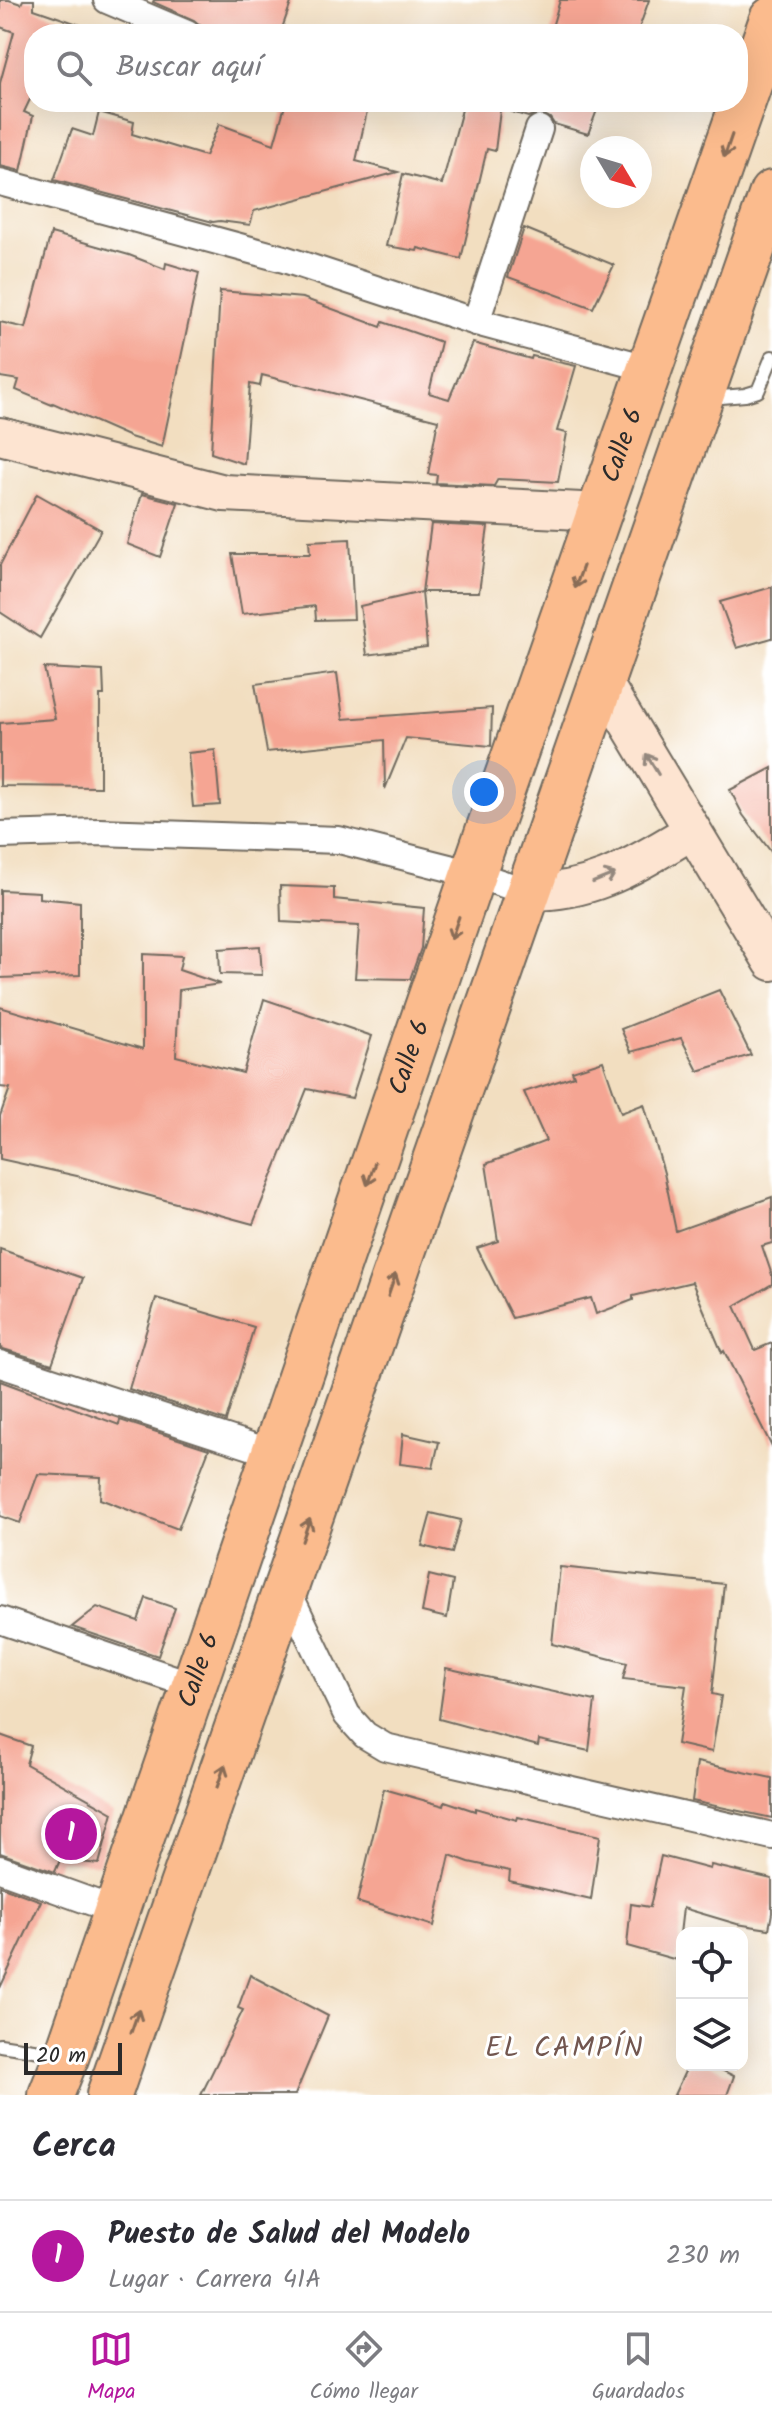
<!DOCTYPE html>
<html lang="es">
<meta charset="utf-8">
<style>
:root{--surface:#fff;--page:#f7f7f7;--text:#2b2b33;--muted:#7c7c81;--line:#e1e1e2;--accent:#b5179e}
body{margin:0;font-family:Kalam,sans-serif;background:var(--page);color:var(--text)}
.controls{position:absolute;right:24px;bottom:24px;display:grid;overflow:hidden;border-radius:16px;box-shadow:0 8px 32px #0002}
.controls button{width:72px;height:72px;display:grid;place-items:center;padding:0;border:0;border-bottom:2px solid var(--line);background:var(--surface);color:var(--text);font:40px sans-serif}
.compass{position:absolute;left:580px;top:136px;width:72px;height:72px;border-radius:50%;background:var(--surface);box-shadow:0 8px 32px #0002;rotate:128deg}
.scale{position:absolute;left:24px;bottom:20px;width:98px;box-sizing:border-box;padding-left:8px;border:4px solid #2b2b2b;border-top:0;font-size:22px;line-height:28px;white-space:nowrap;color:#2b2b2b;-webkit-text-stroke:6px #fff;paint-order:stroke}
.you{position:absolute;left:484px;top:792px;width:28px;height:28px;margin:-20px;border:6px solid #fff;border-radius:50%;background:#1a73e8;box-shadow:0 0 0 12px #1a73e833}
.badge{display:grid;place-items:center;width:52px;height:52px;border-radius:50%;background:var(--accent);color:#fff;font-size:26px;font-weight:700}
.pin{position:absolute;translate:-50% -50%;border:4px solid #fff;box-shadow:0 2px 8px #0006}
.list{margin:0;padding:0;list-style:none}
h2{display:flex;justify-content:space-between;align-items:center;height:104px;margin:0;padding:0 32px;font-size:34px}
h2 small{font-size:26px;font-weight:400;color:var(--muted)}
.list li{display:grid;grid-template-columns:52px 1fr auto;gap:24px;align-items:center;box-sizing:border-box;height:112px;padding:0 32px;border-top:2px solid var(--line)}
.list b{display:block;font-size:30px;white-space:nowrap}
.list p{margin:0;font-size:26px;white-space:nowrap;color:var(--muted)}
.list em{font-size:26px;font-style:normal;color:var(--muted)}
.icon{flex:none;width:44px;height:44px;fill:none;stroke:currentColor;stroke-width:2;stroke-linecap:round;stroke-linejoin:round}
.map{position:relative;flex:none;width:772px;height:2095px;overflow:hidden}
.search{position:absolute;background:var(--surface);box-shadow:0 8px 32px #0002;left:24px;right:24px;top:24px;height:88px;display:flex;align-items:center;gap:20px;box-sizing:border-box;padding:0 28px;border-radius:32px;color:var(--muted);font-size:30px}
.sheet{height:216px;background:var(--surface)}
nav{display:flex;justify-content:space-around;align-items:center;box-sizing:border-box;height:112px;border-top:2px solid var(--line);background:var(--surface);font-size:22px;color:var(--muted)}
nav a{display:grid;justify-items:center;gap:4px}
nav .on{color:var(--accent)}
.map>svg:first-child{display:block}
.building{fill:#f5a593}
.lines{fill:none;stroke-linecap:round;stroke-linejoin:round}
.lane-casing{stroke:#716a5f;stroke-width:16}
.street-casing{stroke:#716a5f;stroke-width:30}
.secondary-casing{stroke:#716a5f;stroke-width:40}
.highway-casing{stroke:#716a5f;stroke-width:48}
.lane{stroke:#fff;stroke-width:12}
.street{stroke:#fff;stroke-width:26}
.secondary{stroke:#fde4d1;stroke-width:36}
.highway{stroke:#fbbb8d;stroke-width:44}
.oneway{stroke:#896c57}
.oneway2{stroke:#94887e}
.labels{text-anchor:middle;dominant-baseline:central;stroke-width:6;stroke-linejoin:round;paint-order:stroke}
.street-label{font-size:26px;fill:#2b2b2b;stroke:#fff}
.neighbourhood-label{font-size:28px;letter-spacing:2px;fill:#72564f;stroke:#fff}
</style>
<div class="map">
<svg width="772" height="2095" viewBox="0 0 772 2095">
<rect width="100%" height="100%" fill="#fff"/>
<filter id="ink" filterUnits="userSpaceOnUse"><feTurbulence type="fractalNoise" baseFrequency=".0125" numOctaves="2"/><feDisplacementMap in="SourceGraphic" scale="16" xChannelSelector="R" yChannelSelector="G"/><feConvolveMatrix kernelMatrix="1 2 1 2 8 2 1 2 1" color-interpolation-filters="sRGB"/></filter>
<filter id="wash" filterUnits="userSpaceOnUse"><feTurbulence type="fractalNoise" baseFrequency=".006" numOctaves="4" result="noise"/><feDisplacementMap in="SourceGraphic" scale="32" xChannelSelector="R" yChannelSelector="G"/><feGaussianBlur stdDeviation="1.8" result="paint"/><feColorMatrix in="noise" values="0 0 0 0 0 0 0 0 0 0 0 0 0 0 0 0 0 1.4 0 .05"/><feComposite in="paint" operator="in"/></filter>
<g filter="url(#wash)">
<rect width="100%" height="100%" fill="#f2dec0"/>
<g id="blocks">
<!-- building -->
<g class="building">
<path d="M0 0H9L21 4 23 0H34V9L95 30 94 34H34V91L24 112 33 116 21 171 0 166V83L14 32 0 27Z"/>
<path d="M154 0H292L280 34H203L200 25 194 20 153 2Z"/>
<path d="M560 0H649L637 34H550Z"/>
<path d="M286 102H369L356 161 398 172 254 211 250 225 220 221 213 222 54 180 72 129 93 136 99 112 134 122 132 134 205 156 219 124 274 144Z"/>
<path d="M464 102H501L495 151 487 149 461 259 418 248 417 251 386 246 403 174 442 184Z"/>
<path d="M503 102H600L588 134 554 124 550 118 543 114H535L528 117 502 109Z"/>
<path d="M524 228 614 265 593 308 508 277Z"/>
<path d="M51 233 129 255 165 269 166 263 199 273 162 447 130 437 53 403 52 405 16 390 19 380 0 377V322L26 328Z"/>
<path d="M220 291 303 298 381 327 383 322 441 342 429 393 449 399 473 343 531 359 532 356 576 366 557 431 567 433 558 482 498 479 494 486 436 483 437 475 428 474 438 420 262 375 260 386 250 384 244 464 211 453Z"/>
<path d="M37 494 101 530 40 638 0 612V565Z"/>
<path d="M142 494 178 503 160 557 127 544Z"/>
<path d="M431 524 488 527 479 592H422Z"/>
<path d="M350 539 354 619 316 620 315 606 242 614 232 554H310L309 541Z"/>
<path d="M772 587V638L737 648 720 602Z"/>
<path d="M422 592 427 647 367 655 360 606Z"/>
<path d="M44 668 103 671 104 695H100V787L0 786V723L55 719Z"/>
<path d="M337 673 343 719 492 708 491 746 406 738 385 789 384 740 267 752 255 684Z"/>
<path d="M215 750 220 805 193 807 188 753Z"/>
<path d="M772 768V853L743 815 730 790Z"/>
<path d="M280 886 334 888V899L424 908 421 948 410 979 355 978 359 926 281 922Z"/>
<path d="M0 890 39 892V898L80 902V975L0 978Z"/>
<path d="M260 946 262 975 220 974 219 949Z"/>
<path d="M143 954 182 956 179 970 220 984 179 990 176 1056 243 1073 264 999 372 1036 352 1098 307 1089 253 1224 77 1176 0 1159V1116L10 1088 0 1087V1007L143 1049Z"/>
<path d="M719 990 751 1055 698 1071 681 1038 631 1052 621 1029Z"/>
<path d="M603 1061 621 1113 644 1104 664 1173 676 1231 772 1197V1243L762 1246 772 1275V1284L735 1306 755 1350 772 1343V1447L724 1351 722 1353 692 1282 633 1296V1300L596 1314 591 1298 512 1318 477 1248 498 1241 486 1164 546 1141 524 1092 574 1076 572 1071Z"/>
<path d="M0 1249 83 1278 52 1364 0 1348Z"/>
<path d="M156 1298 254 1327 226 1421 129 1389Z"/>
<path d="M0 1381 119 1425 120 1420 209 1449 178 1529 100 1499 101 1477 38 1474 20 1523 0 1516Z"/>
<path d="M403 1434 439 1442 433 1468 400 1464Z"/>
<path d="M431 1513 461 1520 452 1553 422 1546Z"/>
<path d="M560 1567 724 1584 712 1694 721 1696 712 1752 677 1744 686 1686 623 1679 627 1663 552 1644Z"/>
<path d="M429 1575 453 1581 447 1618 422 1612Z"/>
<path d="M146 1598 175 1608 158 1656 72 1627 97 1607 138 1621Z"/>
<path d="M446 1668 595 1701 589 1751 539 1740 538 1746 439 1719Z"/>
<path d="M0 1735 31 1746 26 1764 113 1813 99 1864 60 1860 55 1872 0 1853Z"/>
<path d="M697 1762 772 1778V1818L692 1801Z"/>
<path d="M384 1789 444 1806 445 1801 475 1811V1808L517 1820 518 1817 600 1836 591 1900 509 1881 510 1871 469 1862 450 1855 434 1926 357 1902Z"/>
<path d="M661 1856 710 1869 711 1865 772 1879V1913L769 1929 737 1924 683 1908 677 1960 627 1946 631 1904 650 1907Z"/>
<path d="M0 1886 41 1901 0 1988Z"/>
<path d="M250 1975 328 2016 295 2095H201L243 2010 238 2008Z"/>
<path d="M688 2065H711L734 2076 727 2095H674Z"/>
</g>
</g>
</g>
<g filter="url(#ink)">
<use href="#blocks" fill-opacity="0" stroke="#716a5f" stroke-width="2"/>
<g class="lines">
<defs>
<g id="lane">
<path d="M710 398 745 395 758 391 772 357"/>
<path d="M0 2045 60 2054"/>
</g>
<g id="street">
<path d="M107 0 187 34"/>
<path d="M0 182 284 259 476 322 651 369"/>
<path d="M476 322 539 129"/>
<path d="M0 835 99 832 339 840 473 874 528 892"/>
<path d="M0 1364 275 1454"/>
<path d="M286 1588 347 1715 365 1735 385 1747 772 1836"/>
<path d="M0 1620 195 1686"/>
<path d="M0 1869 117 1911"/>
</g>
<g id="secondary">
<path d="M0 436 224 493 601 512"/>
<path d="M602 680 772 962"/>
<path d="M528 892C596 893 637 863 692 831"/>
</g>
<g id="highway">
<path id="s1" d="M51 2095 67 2055 473 874 772 19"/>
<path d="M109 2095 772 193"/>
</g>
</defs>
<!-- lane casing -->
<use href="#lane" class="lane-casing"/>
<!-- street casing -->
<use href="#street" class="street-casing"/>
<!-- secondary casing -->
<use href="#secondary" class="secondary-casing"/>
<!-- highway casing -->
<use href="#highway" class="highway-casing"/>
<!-- lane -->
<use href="#lane" class="lane"/>
<!-- street -->
<use href="#street" class="street"/>
<!-- secondary -->
<use href="#secondary" class="secondary"/>
<!-- highway -->
<use href="#highway" class="highway"/>
</g>
<!-- one-way arrows -->
<defs><path id="oneway-shaft" d="M-6 0H5M1.5-3L5.5 0L1.5 3" fill="none" stroke-width="1.6" stroke-linecap="round" stroke-linejoin="round" transform="scale(2)"/></defs>
<g class="oneway">
<use href="#oneway-shaft" transform="translate(728 146) rotate(109)"/>
<use href="#oneway-shaft" transform="translate(579 577) rotate(110)"/>
<use href="#oneway-shaft" transform="translate(455 928) rotate(109)"/>
<use href="#oneway-shaft" transform="translate(371 1174) rotate(109)"/>
<use href="#oneway-shaft" transform="translate(392 1285) rotate(-71)"/>
<use href="#oneway-shaft" transform="translate(306 1530) rotate(-71)"/>
<use href="#oneway-shaft" transform="translate(221 1776) rotate(-71)"/>
<use href="#oneway-shaft" transform="translate(135 2021) rotate(-71)"/>
</g>
<g class="oneway2">
<use href="#oneway-shaft" transform="translate(652 764) rotate(-121)"/>
<use href="#oneway-shaft" transform="translate(604 878) rotate(-22)"/>
</g>
</g>
<g class="labels">
<!-- street labels -->
<g class="street-label">
<text stroke="none"><textPath href="#s1" startOffset="1746">Calle 6</textPath></text>
<text stroke="none"><textPath href="#s1" startOffset="1098">Calle 6</textPath></text>
<text stroke="none"><textPath href="#s1" startOffset="450">Calle 6</textPath></text>
</g>
<!-- neighbourhood labels -->
<g class="neighbourhood-label">
<text x="565" y="2048">EL CAMPÍN</text>
</g>
</g>
</svg>
<div class="controls">
<button><svg class="icon" aria-label="locate" viewBox="0 0 24 24"><circle cx="12" cy="12" r="6"/><path d="M12 2v4M12 18v4M2 12h4M18 12h4"/></svg></button>
<button><svg class="icon" aria-label="layers" viewBox="0 0 24 24"><path d="M12 4l9 5-9 5-9-5zM3 14l9 5 9-5"/></svg></button>
</div>
<svg class="compass" viewBox="-18 -18 36 36"><path d="M0-13l5 13h-10z" fill="#e53935"/><path d="M0 13l5-13h-10z" fill="#7c7c81"/></svg>
<div class="scale">20 m</div>
<div class="you"></div>
<div class="pin badge" style="left:71px;top:1834px">1</div>
<div class="search"><svg class="icon" aria-label="search" viewBox="0 0 24 24"><circle cx="10" cy="10" r="6"/><path d="M15 15l6 6"/></svg>Buscar aquí</div>
</div>
<section class="sheet">
<h2>Cerca<small></small></h2>
<ul class="list">
<li><span class="badge">1</span><div><b>Puesto de Salud del Modelo</b><p>Lugar · Carrera 41A</p></div><em>230 m</em></li>
</ul>
</section>
<nav>
<a class="on"><svg class="icon" aria-label="map" viewBox="0 0 24 24"><path d="M3 6l6-2 6 2 6-2v14l-6 2-6-2-6 2zM9 4v14M15 6v14"/></svg>Mapa</a>
<a><svg class="icon" aria-label="directions" viewBox="0 0 24 24"><path d="M12 3l9 9-9 9-9-9zM9 14v-3h6M13 9l2 2-2 2"/></svg>Cómo llegar</a>
<a><svg class="icon" aria-label="saved" viewBox="0 0 24 24"><path d="M7 4h10v16l-5-4-5 4z"/></svg>Guardados</a>
</nav>
